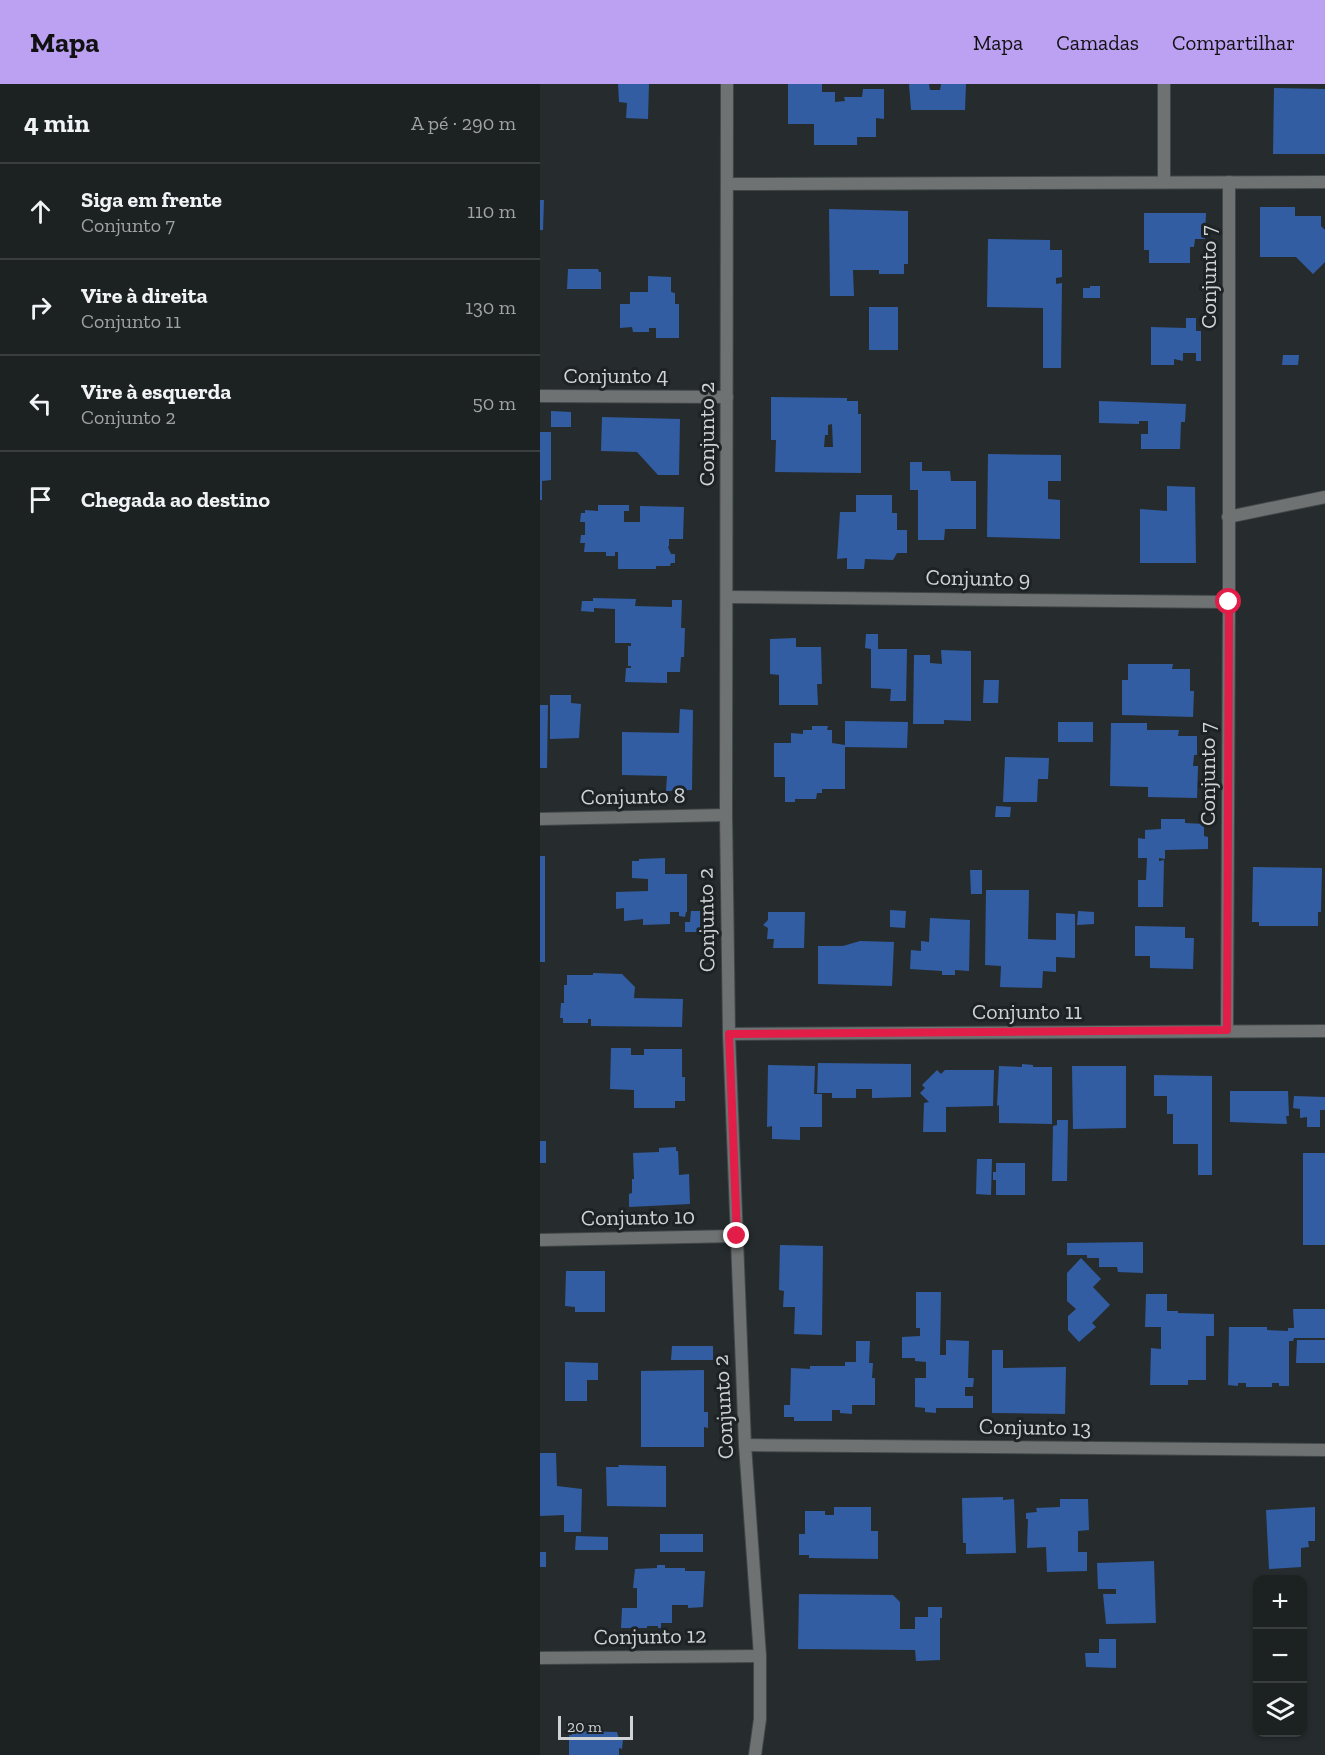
<!DOCTYPE html>
<html lang="pt">
<meta charset="utf-8">
<style>
:root{--surface:#1c2122;--page:#25292a;--text:#f1f3f6;--muted:#a0a3a5;--line:#3a3e40;--accent:#bca0f2}
body{margin:0;font-family:"Zilla Slab",serif;background:var(--page);color:var(--text)}
.controls{position:absolute;right:18px;bottom:18px;display:grid;overflow:hidden;border-radius:12px;box-shadow:0 2px 4px #0004}
.controls button{width:54px;height:54px;display:grid;place-items:center;padding:0;border:0;border-bottom:2px solid var(--line);background:var(--surface);color:var(--text);font:30px sans-serif}
.scale{position:absolute;left:18px;bottom:15px;width:75px;box-sizing:border-box;padding-left:6px;border:3px solid #d0d3d5;border-top:0;font-size:16px;line-height:21px;white-space:nowrap;color:#d0d3d5;-webkit-text-stroke:4px #1d2224;paint-order:stroke}
.stop{position:absolute;width:18px;height:18px;margin:-14px;border:4px solid #e11d48;border-radius:50%;background:#fff}
.stop.end{background:#e11d48;border-color:#fff;box-shadow:0 2px 6px #0008}
.list{margin:0;padding:0;list-style:none}
h2{display:flex;justify-content:space-between;align-items:center;height:78px;margin:0;padding:0 24px;font-size:26px}
h2 small{font-size:20px;font-weight:400;color:var(--muted)}
.list li{display:grid;grid-template-columns:39px 1fr auto;gap:18px;align-items:center;box-sizing:border-box;height:96px;padding:0 24px;border-top:2px solid var(--line)}
.list b{display:block;font-size:22px;white-space:nowrap}
.list p{margin:0;font-size:20px;white-space:nowrap;color:var(--muted)}
.list em{font-size:20px;font-style:normal;color:var(--muted)}
.icon{flex:none;width:33px;height:33px;fill:none;stroke:currentColor;stroke-width:2;stroke-linecap:round;stroke-linejoin:round}
.map{position:relative;flex:none;width:785px;height:1671px;overflow:hidden}
header{display:flex;align-items:center;gap:36px;box-sizing:border-box;height:84px;padding:0 30px;background:var(--accent);color:#111}
header strong{font-size:28px}
nav{display:flex;gap:33px;margin-inline-start:auto;font-size:21px}
main{display:flex}
aside{flex:1;background:var(--surface)}
.map>svg:first-child{display:block}
.building{fill:#325da3;fill-rule:evenodd}
.lines{fill:none;stroke-linecap:round;stroke-linejoin:round}
.street-casing{stroke:#414749;stroke-width:14}
.street{stroke:#6f7272;stroke-width:12}
.route{stroke:#e11d48;stroke-width:8}
.labels{text-anchor:middle;dominant-baseline:central;stroke-width:6;stroke-linejoin:round;paint-order:stroke}
.street-label{font-size:22px;fill:#d0d3d5;stroke:#1d2224}
</style>
<header>
<strong>Mapa</strong>
<nav><a>Mapa</a><a>Camadas</a><a>Compartilhar</a></nav>
</header>
<main>
<aside>
<h2>4 min<small>A pé · 290 m</small></h2>
<ul class="list">
<li><svg class="icon" aria-label="ahead" viewBox="0 0 24 24"><path d="M12 20V5M6 11l6-6 6 6"/></svg><div><b>Siga em frente</b><p>Conjunto 7</p></div><em>110 m</em></li>
<li><svg class="icon" aria-label="right" viewBox="0 0 24 24"><path d="M7 20v-9h11M14 6l5 5-5 5"/></svg><div><b>Vire à direita</b><p>Conjunto 11</p></div><em>130 m</em></li>
<li><svg class="icon" aria-label="left" viewBox="0 0 24 24"><path d="M17 20v-9H6M10 6l-5 5 5 5"/></svg><div><b>Vire à esquerda</b><p>Conjunto 2</p></div><em>50 m</em></li>
<li><svg class="icon" aria-label="arrive" viewBox="0 0 24 24"><path d="M6 21V4h12l-3 4 3 4H6"/></svg><div><b>Chegada ao destino</b></div></li>
</ul>
</aside>
<div class="map">
<svg width="785" height="1671" viewBox="0 0 785 1671">
<rect width="100%" height="100%" fill="#262c2e"/>
<!-- building -->
<g class="building">
<path d="M78 0H109L108 35 86 34 87 19 79 18Z"/>
<path d="M248 0H282V8H295V18L305 17 304 13H322L323 5H344V35L336 34V53H317V61H274V40H248Z"/>
<path d="M369 0H389L390 6H400L401 0H426L425 26H371Z"/>
<path d="M734 4 785 5V70H733Z"/>
<path d="M0 116H4L3 146H0Z"/>
<path d="M720 123H755V132H781V142L785 146V178L773 190 756 173H720Z"/>
<path d="M289 125 368 127V180H364V190H339V186H313L314 212H290Z"/>
<path d="M604 129H666L665 155H655L654 163H650V179H609V166H604Z"/>
<path d="M448 155 510 156V166H522V193L516 194V200L522 199 521 284H503V224L447 223Z"/>
<path d="M28 185H58L59 188H61V205H27Z"/>
<path d="M108 192 131 193V208L135 209V220H139V254H116V244H109V248H93L92 243 80 244V220H90V208H108Z"/>
<path d="M550 202H560V214H543V204H550Z"/>
<rect x="329" y="223" width="29" height="43"/>
<path d="M646 234H656V247H661V277H656V269H643V277L634 275V281H611V243L646 244Z"/>
<path d="M743 271H759L758 281H742Z"/>
<path d="M231 313 307 314V317H318V330H321V389L235 388 236 356H231ZM292 340 293 363H284L285 351H288V341Z"/>
<path d="M559 317 646 320 645 338H641L640 365H601V350H608V337H599V340L559 339Z"/>
<path d="M11 327 31 328V343H11Z"/>
<path d="M62 333 140 335 139 391H118L97 368 61 367Z"/>
<path d="M0 348H11V396L2 397V416H0Z"/>
<path d="M448 370 521 371V397H508V415L520 416V455L447 453Z"/>
<path d="M370 378H382V387H410L411 397H436V445H405L404 456H378V406H370Z"/>
<path d="M627 402 655 403 656 479H600V425L627 427Z"/>
<path d="M316 411H352V429H357V446H367V469H357L353 476 325 475 324 485H307V474L297 475 300 428H316Z"/>
<path d="M58 421H89V427H84V438H100V422L144 423 143 455H129V462L128 463 131 470H135V479H131L130 482H116V485H78V468H75V472H66V468H44L45 459H40L41 451H45V438H40L41 429H45V426L58 427Z"/>
<path d="M53 514 96 515 95 522 132 523V516H142L141 544H145L144 573H141L140 588H127V599L85 598 86 584H91V582H88V562H91V559H75V525L54 524V528L41 527 42 517H53Z"/>
<path d="M326 550H338V565H367L366 617H350L351 605 331 604V565L325 564Z"/>
<path d="M256 554V563H281L282 600H277L278 621H239V591L230 590V555Z"/>
<path d="M401 566 431 567V637L404 636V640H373L374 571H390V579L402 580Z"/>
<path d="M588 580H633L632 585H650V607H654L653 633 582 631V596H588Z"/>
<path d="M444 596H459L458 619H443Z"/>
<path d="M10 611H31V619L41 620 39 654 10 655Z"/>
<path d="M0 621H8L7 684H0Z"/>
<path d="M140 625 153 626 152 706 126 707 127 692 82 691V648L139 649Z"/>
<path d="M305 637 368 638 367 664 305 663V705H282V709H277L276 715H255V718H245V693H234V659H251V649L263 650V646H272V642H288L287 646H292V659L305 661Z"/>
<rect x="518" y="638" width="35" height="20"/>
<path d="M571 639H607V646H639L638 652H657V671H654L653 682H658L657 714 608 713V703L570 702Z"/>
<path d="M465 673 509 674 508 695H498L497 718H463Z"/>
<path d="M456 722 471 723 470 733H455Z"/>
<path d="M621 735H645V739L664 740V752L668 753V765L625 766V775L619 774V777L624 776 623 823H598V796H606L607 774H598V754L605 755V746L621 745Z"/>
<rect x="0" y="772" width="5" height="106"/>
<path d="M125 774V790H147V828H146L145 833 139 832V828H130V840L103 841V835L84 837V824L76 825V808L108 807V795L92 794V777H99V775Z"/>
<path d="M713 783 782 784 781 828H778V842H719V838H712Z"/>
<path d="M430 786H442V810H431Z"/>
<path d="M446 806H489L488 855 516 856V829L535 830V874L516 873V888L503 887 502 904 460 903 461 882 445 881Z"/>
<path d="M350 826 366 827 365 844 350 843Z"/>
<path d="M151 827H160V848H145V838H150Z"/>
<path d="M538 827 554 828V840L537 841Z"/>
<path d="M228 828H265L264 864H233L234 855H227L228 844 223 841 228 836Z"/>
<path d="M390 834 430 836 429 887 415 886V891H402V887L370 885 371 866 381 867V857L389 858Z"/>
<path d="M595 842 645 843V854H654L653 885 610 884V872H595Z"/>
<path d="M320 857 354 858 352 902 278 900V862H303Z"/>
<path d="M53 889 82 890 95 903 94 914 143 915 142 943 51 942V935H48V939H23V934H20L21 919H24V901H27V891H53Z"/>
<path d="M71 964H91V971H104V965H142V993H145V1017H135V1024H94V1006L70 1005Z"/>
<path d="M278 979 371 980V1013L332 1014V1005H316V1014H292V1009H277Z"/>
<path d="M482 980 493 981V983H512V1040L459 1039V1021L457 1022 459 982 482 983Z"/>
<path d="M228 981 275 982 274 1010H282V1043H260V1056L232 1055V1042L227 1043Z"/>
<path d="M532 982H586V1044L533 1045Z"/>
<path d="M397 986 401 990 405 986H454L453 1022 406 1023V1048H383L384 1019 389 1018 380 1009 385 1004 382 1001Z"/>
<path d="M614 991 672 992V1091H658V1060H633V1030H627V1012H614Z"/>
<path d="M690 1007H748L749 1032H746L747 1040 690 1038Z"/>
<path d="M754 1012 785 1013V1026H780V1043H767V1033L760 1034V1025L753 1024Z"/>
<path d="M517 1036H528L527 1097H512L513 1042 517 1041Z"/>
<rect x="0" y="1057" width="6" height="22"/>
<path d="M136 1063V1067H138L139 1091 149 1090 150 1120 89 1123V1110L92 1109V1095H94L93 1069 119 1068V1064Z"/>
<rect x="763" y="1069" width="22" height="92"/>
<path d="M437 1075H452L451 1111 436 1110Z"/>
<path d="M456 1079H485V1111H456V1096H453V1088H456Z"/>
<path d="M603 1158V1189L578 1188 577 1183H559V1174H547V1171H527V1159Z"/>
<path d="M240 1161 283 1162 282 1251 254 1250 255 1223H243L244 1207 239 1206Z"/>
<path d="M541 1174 561 1195 553 1203 570 1221 552 1239 556 1243 539 1258 528 1246V1232L536 1225 527 1217V1189Z"/>
<path d="M26 1187H65V1228H35V1223L25 1222Z"/>
<path d="M376 1208H401L400 1271H406V1256L429 1257 428 1294H434L433 1303H425V1312H433V1324H396V1329L385 1328V1324L375 1323V1294H386V1278L375 1277V1274H362V1253L380 1252V1244H376Z"/>
<path d="M606 1210H627V1227H638V1229L674 1230V1252H666V1296H648V1301H610L611 1264 621 1265V1243H605Z"/>
<path d="M753 1225H785V1254H754L753 1257H749V1302H739V1299H732V1303H706V1299H698V1302L688 1301 689 1243H727V1246L748 1247V1244H754Z"/>
<path d="M757 1256H785V1279H756Z"/>
<path d="M316 1257H330L329 1279H333L332 1294H335V1321H312V1330L300 1329V1326H292V1337H254V1333H244V1321H250L251 1284 270 1285V1282H305V1278H316Z"/>
<path d="M132 1262H173V1276H131Z"/>
<path d="M452 1266H463V1284L526 1283 525 1330 452 1329Z"/>
<path d="M25 1278 58 1279V1296H47V1317H25Z"/>
<path d="M164 1286V1328H168V1344L164 1343V1363H101V1287Z"/>
<path d="M0 1369H16L17 1402 42 1405 41 1448H24V1431L0 1432Z"/>
<path d="M78 1381 126 1382V1423L67 1422 66 1383H79Z"/>
<path d="M463 1413V1416L474 1415 476 1469 426 1470V1459H423L422 1414Z"/>
<path d="M520 1415H548L549 1446 538 1447V1468H547V1487L507 1488 506 1463 487 1464 488 1435H486V1429L497 1428 496 1424 520 1423Z"/>
<path d="M294 1423H331V1447H338V1475L269 1474V1471H259V1450H265V1427H285V1431H294Z"/>
<path d="M775 1423V1457H768L769 1463 761 1464V1483L729 1485 726 1426Z"/>
<rect x="120" y="1450" width="43" height="18"/>
<path d="M36 1452 68 1453V1466H35Z"/>
<rect x="0" y="1468" width="6" height="15"/>
<path d="M614 1477 616 1539 566 1540 563 1510H576V1505H558L557 1479Z"/>
<path d="M117 1481H125V1484H145V1487H165L163 1523 148 1524V1521H132V1539H121V1544H118V1542H107V1544H81L82 1524H97V1504H93L95 1485 117 1484Z"/>
<path d="M259 1510 353 1511 360 1518V1545H375V1533H388V1523H402V1534H400V1576L376 1577 375 1566 258 1565Z"/>
<path d="M559 1555H576V1584L546 1583 545 1569H559Z"/>
<path d="M32 1647 77 1648 79 1655 83 1656 82 1665 79 1664V1671H29V1651H32Z"/>
</g>
<g class="lines">
<defs>
<g id="street">
<path d="M187 0 186 731 189 950 205 1361 220 1572V1635L215 1671"/>
<path d="M624 98V0"/>
<path d="M187 100 785 98"/>
<path d="M0 312 187 313"/>
<path d="M688 433 785 413"/>
<path d="M187 513 689 518"/>
<path d="M0 735 186 731"/>
<path d="M687 946 689 518V98"/>
<path d="M189 950 785 947"/>
<path d="M0 1156 197 1152"/>
<path d="M205 1361 785 1366"/>
<path d="M0 1574 220 1572"/>
</g>
</defs>
<!-- street casing -->
<use href="#street" class="street-casing"/>
<!-- street -->
<use href="#street" class="street"/>
</g>
<g class="lines">
<!-- route -->
<path class="route" d="M197 1152 189 950 687 946 689 518"/>
</g>
<g class="labels">
<!-- street labels -->
<g class="street-label">
<text transform="translate(668 193) rotate(-90)">Conjunto 7</text>
<text x="76" y="291">Conjunto 4</text>
<text transform="translate(166 350) rotate(-90)">Conjunto 2</text>
<text transform="translate(438 494) rotate(1)">Conjunto 9</text>
<text transform="translate(667 690) rotate(-90)">Conjunto 7</text>
<text transform="translate(93 712) rotate(-1)">Conjunto 8</text>
<text transform="translate(166 836) rotate(-91)">Conjunto 2</text>
<text x="487" y="927">Conjunto 11</text>
<text transform="translate(98 1133) rotate(-1)">Conjunto 10</text>
<text transform="translate(183 1323) rotate(-93)">Conjunto 2</text>
<text transform="translate(495 1343) rotate(1)">Conjunto 13</text>
<text transform="translate(110 1552) rotate(-1)">Conjunto 12</text>
</g>
</g>
</svg>
<div class="controls">
<button>+</button>
<button>−</button>
<button><svg class="icon" aria-label="layers" viewBox="0 0 24 24"><path d="M12 4l9 5-9 5-9-5zM3 14l9 5 9-5"/></svg></button>
</div>
<div class="scale">20 m</div>
<div class="stop" style="left:689px;top:518px"></div>
<div class="stop end" style="left:197px;top:1152px"></div>
</div>
</main>
